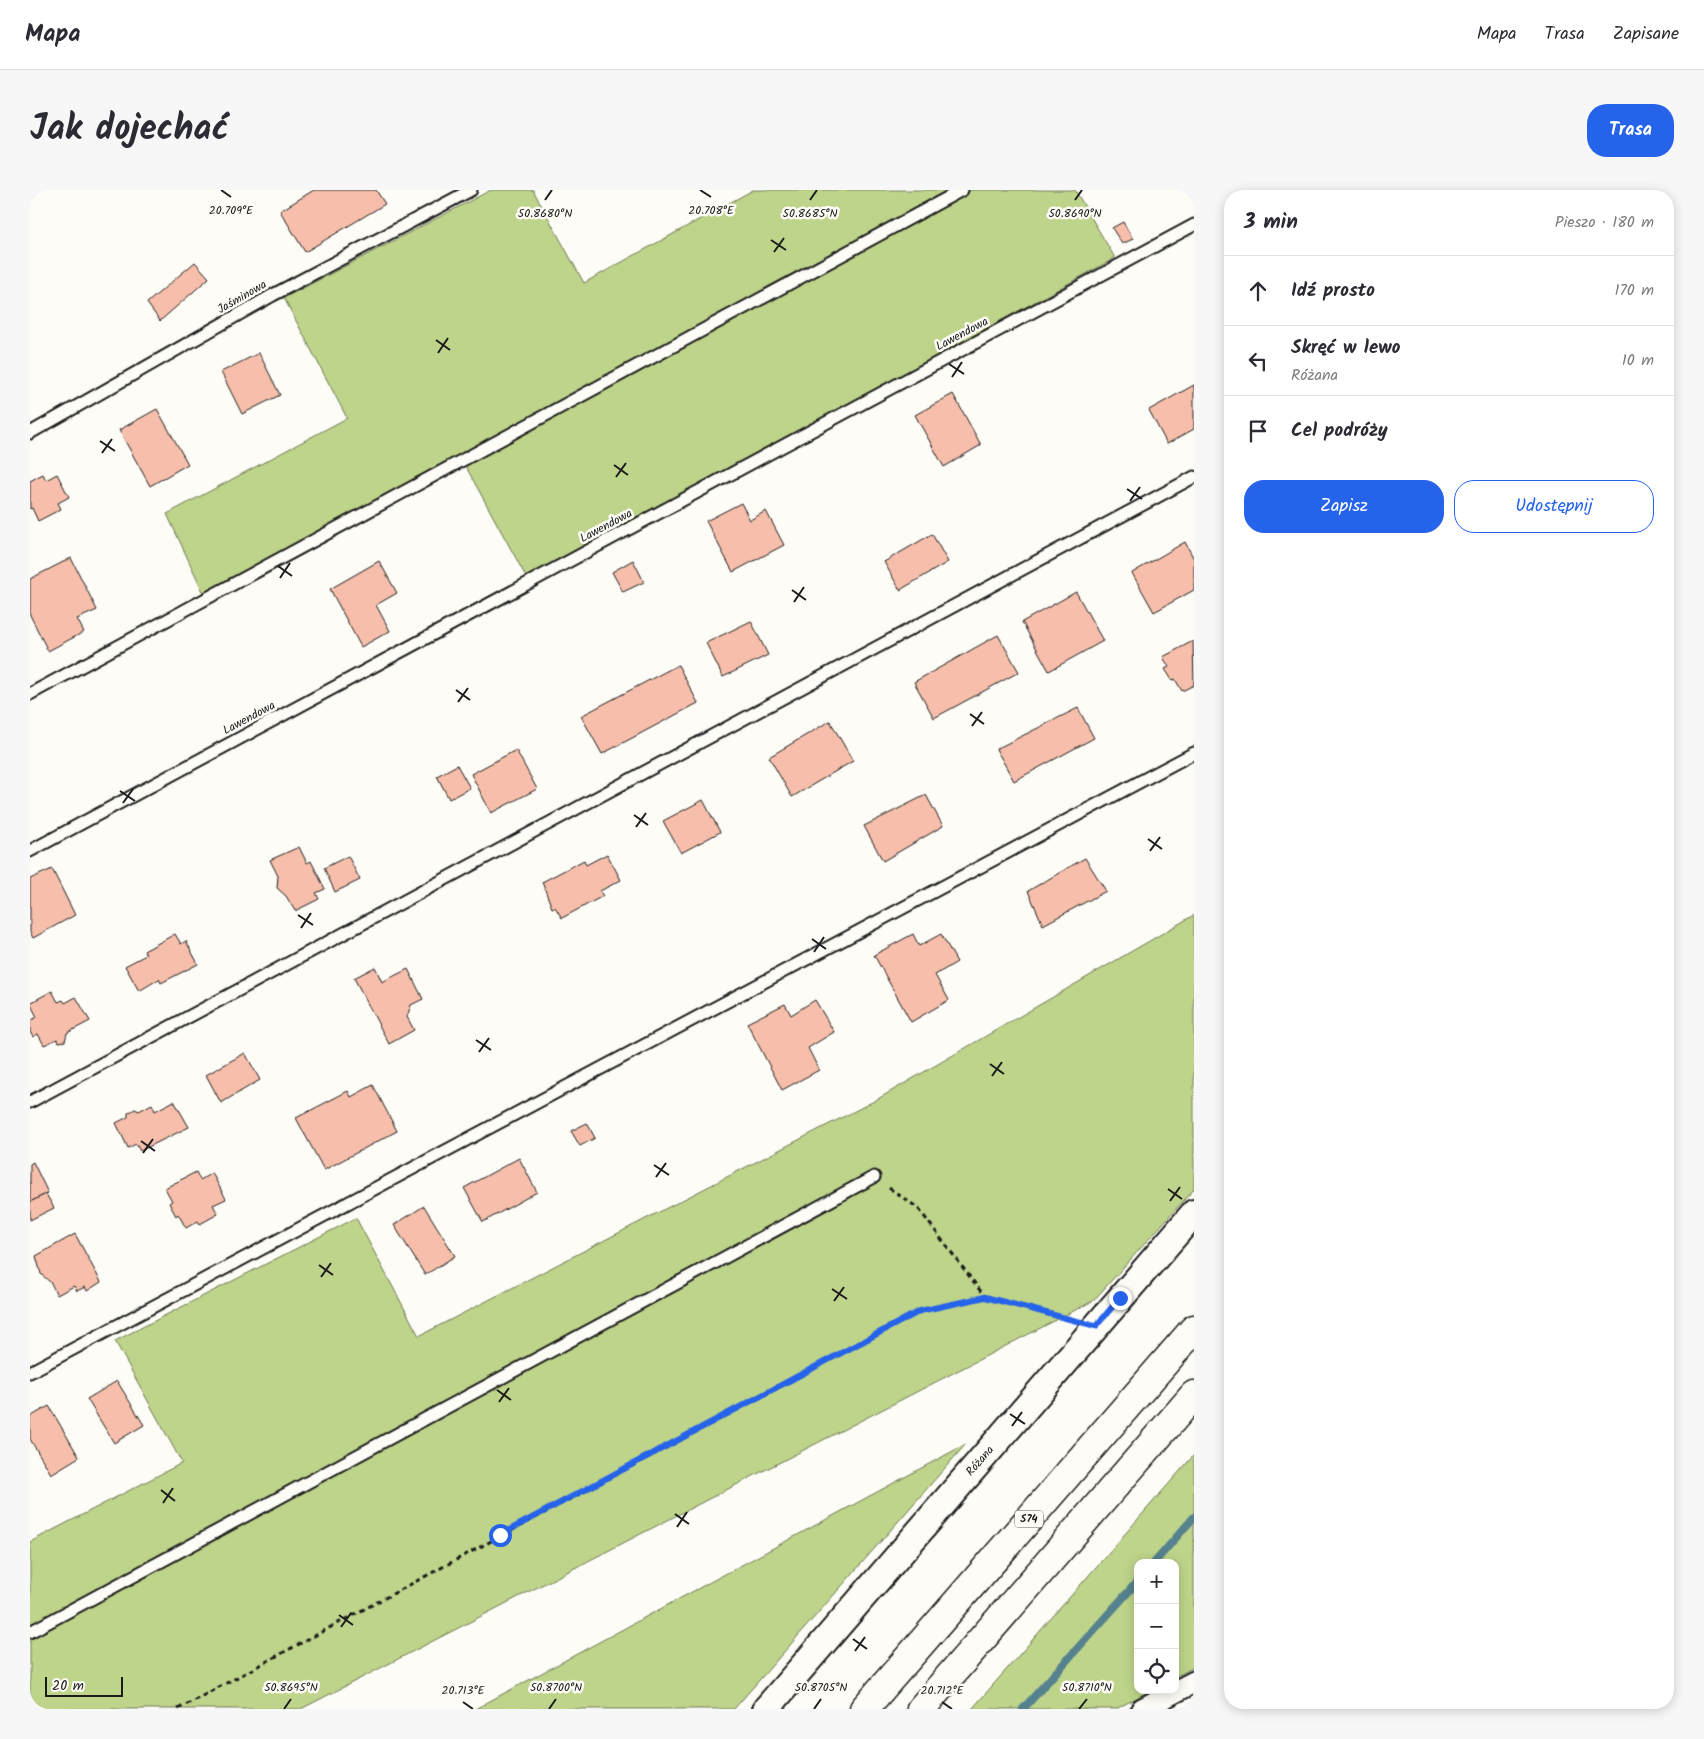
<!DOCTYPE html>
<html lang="pl">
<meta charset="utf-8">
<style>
:root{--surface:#fff;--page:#f7f7f7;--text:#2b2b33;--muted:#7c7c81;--line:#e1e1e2;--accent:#2563eb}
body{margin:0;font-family:Kalam,sans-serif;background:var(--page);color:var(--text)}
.controls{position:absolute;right:15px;bottom:15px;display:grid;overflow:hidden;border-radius:10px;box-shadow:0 2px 12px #0003}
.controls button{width:45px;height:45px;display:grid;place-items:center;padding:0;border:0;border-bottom:1px solid var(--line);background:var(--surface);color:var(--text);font:25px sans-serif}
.scale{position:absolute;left:15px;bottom:12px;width:78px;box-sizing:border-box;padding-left:5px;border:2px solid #1c1c1c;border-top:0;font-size:14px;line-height:18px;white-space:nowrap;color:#1c1c1c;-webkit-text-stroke:4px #fdfcf7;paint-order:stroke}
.stop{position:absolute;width:15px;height:15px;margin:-11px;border:4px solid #2563eb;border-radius:50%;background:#fff}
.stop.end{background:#2563eb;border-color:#fff;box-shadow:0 1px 5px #0008}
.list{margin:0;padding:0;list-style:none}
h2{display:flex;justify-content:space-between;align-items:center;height:65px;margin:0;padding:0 20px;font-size:21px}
h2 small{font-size:16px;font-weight:400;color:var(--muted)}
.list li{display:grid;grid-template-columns:32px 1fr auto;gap:15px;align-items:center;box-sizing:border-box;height:70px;padding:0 20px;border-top:1px solid var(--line)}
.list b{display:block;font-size:19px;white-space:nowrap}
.list p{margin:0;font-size:16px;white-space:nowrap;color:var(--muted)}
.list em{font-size:16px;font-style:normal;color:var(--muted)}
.actions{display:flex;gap:10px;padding:15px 20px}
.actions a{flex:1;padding:11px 0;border:1px solid var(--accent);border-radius:20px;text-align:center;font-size:18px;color:var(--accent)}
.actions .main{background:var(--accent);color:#fff}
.icon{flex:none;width:28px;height:28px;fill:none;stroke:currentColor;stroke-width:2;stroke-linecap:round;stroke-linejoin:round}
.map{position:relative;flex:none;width:1164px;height:1519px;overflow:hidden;border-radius:20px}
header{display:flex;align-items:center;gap:30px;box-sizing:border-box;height:70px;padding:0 25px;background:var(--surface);border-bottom:1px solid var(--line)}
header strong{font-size:24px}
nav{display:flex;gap:28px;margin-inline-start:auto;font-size:18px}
.intro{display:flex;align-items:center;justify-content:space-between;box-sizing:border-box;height:120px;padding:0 30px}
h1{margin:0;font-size:35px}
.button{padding:12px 22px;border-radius:20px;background:var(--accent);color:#fff;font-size:18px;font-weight:700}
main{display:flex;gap:30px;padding:0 30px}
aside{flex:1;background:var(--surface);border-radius:20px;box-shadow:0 2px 12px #0003}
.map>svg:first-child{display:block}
.green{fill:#bed48a;stroke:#6d7853}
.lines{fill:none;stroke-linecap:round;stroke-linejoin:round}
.stream{stroke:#55828e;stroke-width:8}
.building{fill:#f7bfab;stroke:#1c1c1c}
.service-casing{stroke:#1c1c1c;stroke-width:15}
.minor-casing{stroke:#1c1c1c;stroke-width:25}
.tertiary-casing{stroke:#1c1c1c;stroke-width:30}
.motorway-casing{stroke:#1c1c1c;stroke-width:31}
.path{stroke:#1c1c1c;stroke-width:3;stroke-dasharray:5 4;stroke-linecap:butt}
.service{stroke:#fdfcf7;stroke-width:11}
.minor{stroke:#fdfcf7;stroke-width:21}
.tertiary{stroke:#fdfcf7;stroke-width:26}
.motorway{stroke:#fdfcf7;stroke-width:28}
.route{stroke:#2563eb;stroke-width:6}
.ticks{fill:none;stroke:#1c1c1c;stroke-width:2}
.labels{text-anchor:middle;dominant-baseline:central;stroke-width:5;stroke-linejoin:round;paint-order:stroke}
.shield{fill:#fdfcf7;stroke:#605f5e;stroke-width:1}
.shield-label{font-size:11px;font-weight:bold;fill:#1c1c1c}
.street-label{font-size:12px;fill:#1c1c1c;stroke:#fdfcf7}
.ticks-label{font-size:12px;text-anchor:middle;fill:#1c1c1c;stroke:#fdfcf7;stroke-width:5;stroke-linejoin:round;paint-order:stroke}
</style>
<header>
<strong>Mapa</strong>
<nav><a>Mapa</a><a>Trasa</a><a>Zapisane</a></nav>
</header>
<div class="intro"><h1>Jak dojechać</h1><a class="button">Trasa</a></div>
<main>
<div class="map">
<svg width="1164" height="1519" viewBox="0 0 1164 1519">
<rect width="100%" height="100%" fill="#fdfcf7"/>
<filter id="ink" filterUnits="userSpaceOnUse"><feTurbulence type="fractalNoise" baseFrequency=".02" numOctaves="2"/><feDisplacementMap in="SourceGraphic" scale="10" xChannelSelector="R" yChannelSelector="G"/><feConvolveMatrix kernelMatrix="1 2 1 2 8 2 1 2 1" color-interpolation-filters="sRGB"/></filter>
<g filter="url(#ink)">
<!-- green -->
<g class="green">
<path d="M461 0H503L554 93 723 0H1045L1085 68 594 337 500 394 430 266 176 408 137 324 317 228 254 108Z"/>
<path d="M1164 725V999L1063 1111 271 1519H0V1352L152 1273 85 1151 326 1028 389 1146 846 910Z"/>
<path d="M936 1254 704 1519H445Z"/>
<path d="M1164 1265V1477L1145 1487V1373H1108V1500H1121L1086 1519H942Z"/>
</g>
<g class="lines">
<!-- stream -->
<g class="stream">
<path d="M1124 1373 1164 1327"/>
<path d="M993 1519 1108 1391"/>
</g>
</g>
<!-- building -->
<g class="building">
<path d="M284 0H346L355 14 275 62 250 21Z"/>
<path d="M1093 32 1103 49 1092 54 1082 38Z"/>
<path d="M165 72 179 88 130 131 117 113Z"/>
<path d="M229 163 250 205 212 224 191 182Z"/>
<path d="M1164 195V239L1137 254 1119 220Z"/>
<path d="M923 204 951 255 914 277 885 225Z"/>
<path d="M127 219 158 274 120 296 89 240Z"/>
<path d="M13 284 16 290 27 284 39 307 28 313 31 319 8 331 2 318 0 319V291Z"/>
<path d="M711 313 720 330 736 321 754 355 703 382 676 331Z"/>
<path d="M902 344 918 372 870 400 854 372Z"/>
<path d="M1155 352 1164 369V400L1124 422 1102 383Z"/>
<path d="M41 368 67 420 47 429 54 442 18 461 0 425V389Z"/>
<path d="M603 370 614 392 593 402 582 382Z"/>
<path d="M349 371 367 403 346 415 360 441 331 457 300 399Z"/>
<path d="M1046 402 1073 451 1019 481 992 432Z"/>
<path d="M721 431 738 465 693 487 676 453Z"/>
<path d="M968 445 989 482 904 528 884 492Z"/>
<path d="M1163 451 1164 495 1152 501 1145 489 1142 490 1135 479 1139 477 1133 467Z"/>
<path d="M648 475 668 513 572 564 551 526Z"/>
<path d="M1048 518 1064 548 984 591 966 559Z"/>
<path d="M800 531 823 571 762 607 739 567Z"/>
<path d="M486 560 507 599 461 623 441 584Z"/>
<path d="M427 575 440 598 419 609 407 586Z"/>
<path d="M896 605 913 636 853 671 834 636Z"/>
<path d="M673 610 690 642 651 663 633 631Z"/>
<path d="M269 657 277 673 281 671 295 699 286 703 289 709 265 721 256 706 247 698 248 686 240 670Z"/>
<path d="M577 664 591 690 570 701 573 706 532 728 525 717 522 718 512 692 554 670 556 675Z"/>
<path d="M318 666 330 690 305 702 294 678Z"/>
<path d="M1055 668 1076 701 1013 735 998 701Z"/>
<path d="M22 679 45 725 3 748 0 742V689Z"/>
<path d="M145 744 151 754 156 751 168 774 131 793 129 789 109 801 95 776 116 765 114 761Z"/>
<path d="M883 744 889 756 911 744 927 772 905 785 919 810 881 832 844 765Z"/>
<path d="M345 777 352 792 378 779 393 809 381 815 377 827 384 840 359 854 324 788Z"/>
<path d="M22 801 28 812 33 810 35 813 46 807 60 831 37 843 35 851 29 852 27 849 14 855 8 844 3 847 0 842V831L7 827 0 813Z"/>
<path d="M785 810 804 842 778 858 789 880 752 900 717 833 755 814 761 825Z"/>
<path d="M215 863 230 890 191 913 176 885Z"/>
<path d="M343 895 367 941 294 980 266 928 318 901 321 907Z"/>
<path d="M144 911 159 937 110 961 106 954 98 958 86 933 98 927V923L105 919 109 921 122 914 125 921Z"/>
<path d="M557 933 565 948 550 956 541 941Z"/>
<path d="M489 968 507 1002 453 1032 434 998Z"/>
<path d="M3 972 18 1003 0 1012V974Z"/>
<path d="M166 982 170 990 182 983 196 1009 183 1015 188 1024 170 1034 168 1031 156 1038 148 1024 146 1026 139 1013 142 1011 135 998Z"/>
<path d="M16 1004 24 1018 0 1030V1012Z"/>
<path d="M394 1016 425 1066 395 1085 364 1035Z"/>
<path d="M45 1044 71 1092 57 1101 55 1097 47 1101 44 1096 27 1105 21 1093 11 1084 6 1066Z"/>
<path d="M87 1191 114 1235 84 1253 57 1209Z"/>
<path d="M19 1216 49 1267 21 1284 0 1249V1227Z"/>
</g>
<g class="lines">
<defs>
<g id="service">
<path d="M0 243 243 105 441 0"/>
<path d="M0 504 932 0"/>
<path d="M0 661 1164 35"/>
<path d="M0 912 1164 287"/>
<path d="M0 1182 1164 563"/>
<path d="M0 1442 844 987"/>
</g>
<path id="minor" d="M1112 1519 1164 1492"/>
<path id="tertiary" d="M736 1519 1164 1023"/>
<g id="motorway">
<path d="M834 1519 1164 1139"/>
<path d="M891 1519 1164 1205"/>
</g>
</defs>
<!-- service casing -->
<use href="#service" class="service-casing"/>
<!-- minor casing -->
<use href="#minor" class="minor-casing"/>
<!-- tertiary casing -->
<use href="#tertiary" class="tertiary-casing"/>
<!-- motorway casing -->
<use href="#motorway" class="motorway-casing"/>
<!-- path -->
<g class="path">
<path d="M859 998 888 1018 955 1107"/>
<path d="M148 1519 890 1121 955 1107 1038 1129"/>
</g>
<!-- service -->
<use href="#service" class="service"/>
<!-- minor -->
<use href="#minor" class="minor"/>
<!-- tertiary -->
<use href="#tertiary" class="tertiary"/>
<!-- motorway -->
<use href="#motorway" class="motorway"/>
</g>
</g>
<g class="lines" filter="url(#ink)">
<!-- route -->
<path class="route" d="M470 1345 890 1121 955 1107 1066 1136 1090 1108"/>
</g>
<!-- ticks -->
<path class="ticks" d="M191 0 201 7M670 0 681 7M515 10 522 0M780 10 787 0M1045 10 1052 0M741 50 756 60M744 62 754 48M406 150 420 160M408 163 418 148M919 174 934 184M922 187 932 172M70 251 85 261M72 263 82 249M584 275 598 285M586 287 596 273M1097 299 1112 309M1100 311 1110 297M248 376 262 386M250 388 260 373M762 400 776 410M764 412 774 397M426 500 440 510M428 512 438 498M940 524 954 534M942 536 952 522M90 601 105 611M93 613 103 599M604 625 618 635M606 637 616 623M1118 649 1132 659M1120 661 1130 647M268 725 283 735M271 738 281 723M782 749 796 759M784 762 794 747M446 850 461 860M449 862 459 848M960 874 974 884M962 886 972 872M111 951 125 961M113 963 123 949M624 975 639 985M626 987 636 973M1138 999 1152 1009M1140 1011 1150 997M289 1075 303 1085M291 1087 301 1073M802 1099 817 1109M804 1111 814 1097M467 1200 481 1210M469 1212 479 1198M980 1224 995 1234M982 1236 992 1222M131 1300 145 1311M133 1313 143 1298M645 1324 659 1334M647 1337 657 1322M309 1425 323 1435M311 1437 321 1423M823 1449 837 1459M825 1461 835 1447M433 1512 443 1519M912 1512 922 1519M254 1519 261 1509M519 1519 526 1509M784 1519 791 1509M1049 1519 1057 1509"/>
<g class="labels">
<!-- shield labels -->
<rect class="shield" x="985" y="1320.5" width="28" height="17" rx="4"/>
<g class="shield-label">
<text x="999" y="1329">S74</text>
</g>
<!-- street labels -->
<g class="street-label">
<text transform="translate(212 107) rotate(-30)">Jaśminowa</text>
<text transform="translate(932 144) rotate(-28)">Lawendowa</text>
<text transform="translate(576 336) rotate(-28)">Lawendowa</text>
<text transform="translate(219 528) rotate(-28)">Lawendowa</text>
<text transform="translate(950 1271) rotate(-49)">Różana</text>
</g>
</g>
<g class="ticks-label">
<text x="201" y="24">20.709°E</text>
<text x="681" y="24">20.708°E</text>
<text x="515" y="27">50.8680°N</text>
<text x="780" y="27">50.8685°N</text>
<text x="1045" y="27">50.8690°N</text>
<text x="261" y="1501">50.8695°N</text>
<text x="526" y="1501">50.8700°N</text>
<text x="791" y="1501">50.8705°N</text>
<text x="1057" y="1501">50.8710°N</text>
<text x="433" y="1504">20.713°E</text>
<text x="912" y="1504">20.712°E</text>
</g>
</svg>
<div class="controls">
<button>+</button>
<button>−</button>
<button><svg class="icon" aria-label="locate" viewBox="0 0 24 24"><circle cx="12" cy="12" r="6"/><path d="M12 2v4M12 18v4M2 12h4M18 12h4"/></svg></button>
</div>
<div class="scale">20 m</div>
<div class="stop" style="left:470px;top:1345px"></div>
<div class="stop end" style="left:1090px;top:1108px"></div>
</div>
<aside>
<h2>3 min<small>Pieszo · 180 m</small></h2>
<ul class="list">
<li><svg class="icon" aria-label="ahead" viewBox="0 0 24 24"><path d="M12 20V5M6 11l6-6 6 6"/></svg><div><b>Idź prosto</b></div><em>170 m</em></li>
<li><svg class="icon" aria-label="left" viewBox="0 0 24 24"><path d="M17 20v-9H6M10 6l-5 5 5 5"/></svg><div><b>Skręć w lewo</b><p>Różana</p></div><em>10 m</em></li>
<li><svg class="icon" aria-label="arrive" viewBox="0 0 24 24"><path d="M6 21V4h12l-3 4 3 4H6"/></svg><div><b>Cel podróży</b></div></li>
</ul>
<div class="actions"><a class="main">Zapisz</a><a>Udostępnij</a></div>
</aside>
</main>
